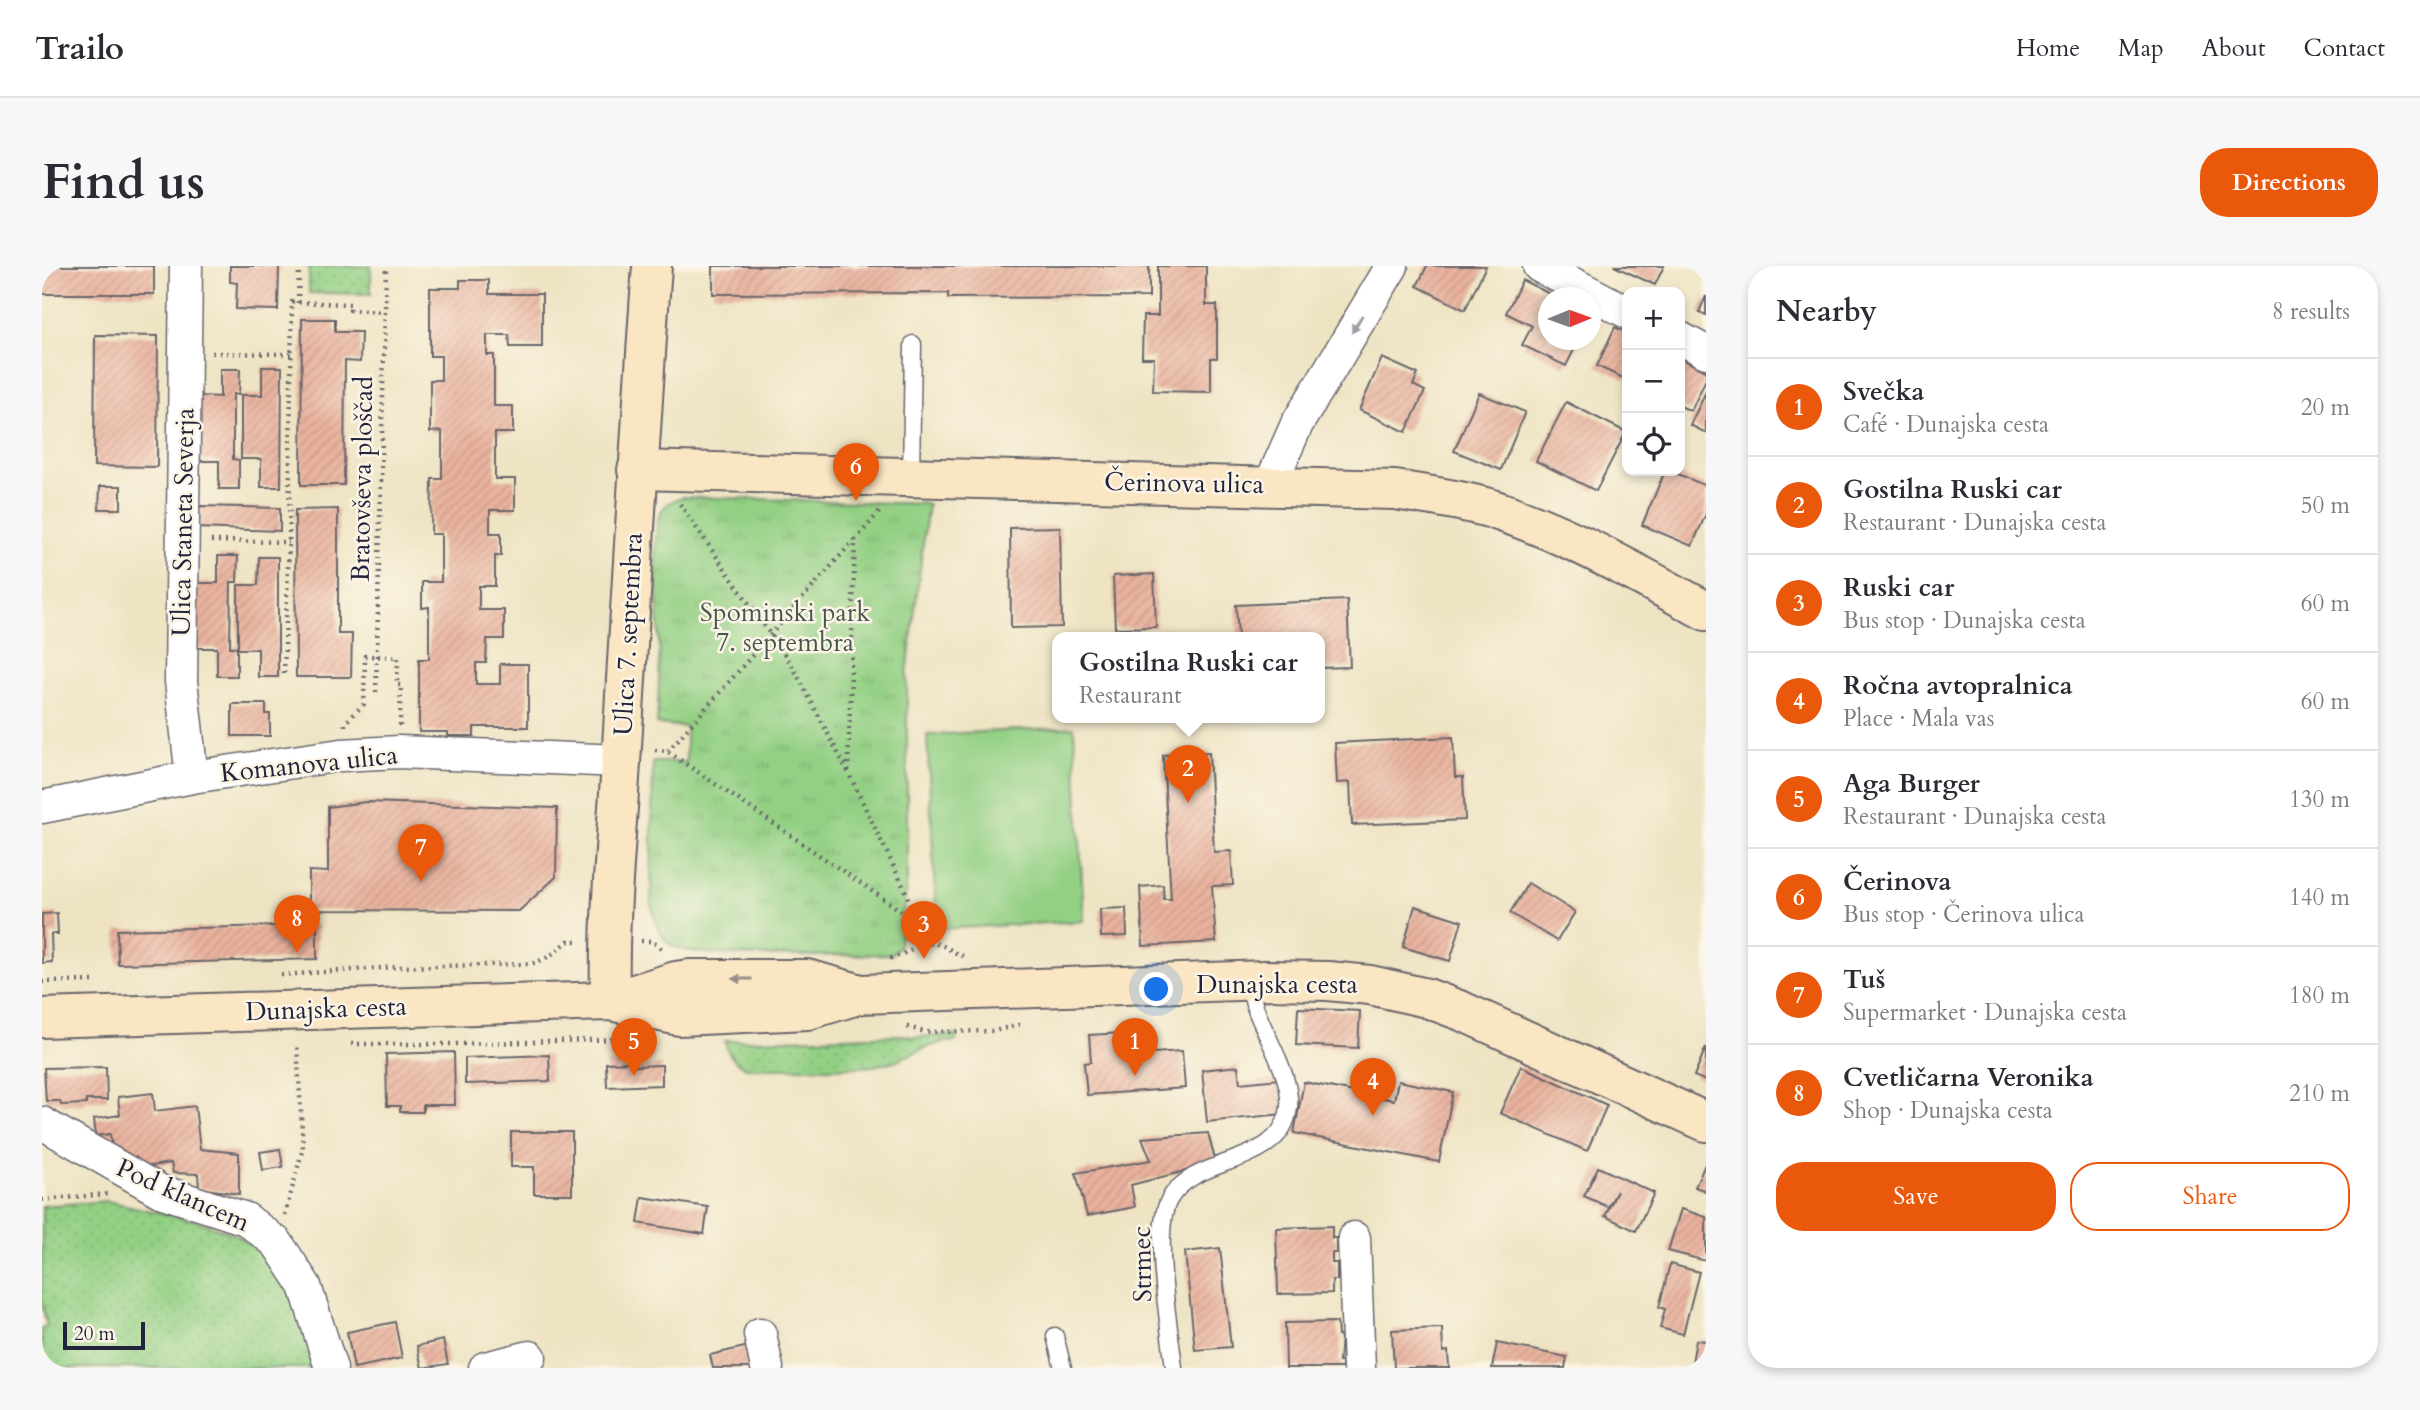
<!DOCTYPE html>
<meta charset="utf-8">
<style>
:root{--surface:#fff;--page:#f7f7f7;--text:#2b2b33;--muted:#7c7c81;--line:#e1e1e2;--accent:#ea580c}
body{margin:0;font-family:Cardo,serif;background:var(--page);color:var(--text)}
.controls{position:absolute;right:21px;top:21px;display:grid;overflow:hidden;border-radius:14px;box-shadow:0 4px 10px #0003}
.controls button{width:63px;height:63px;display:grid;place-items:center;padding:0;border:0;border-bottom:2px solid var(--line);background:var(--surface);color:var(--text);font:35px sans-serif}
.compass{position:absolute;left:1496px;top:21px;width:63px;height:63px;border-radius:50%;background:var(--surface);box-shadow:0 4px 10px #0003;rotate:89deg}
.scale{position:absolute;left:21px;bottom:18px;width:82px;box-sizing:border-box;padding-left:7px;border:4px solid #22223b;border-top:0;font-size:19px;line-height:24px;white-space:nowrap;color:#22223b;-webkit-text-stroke:5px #fcf5e5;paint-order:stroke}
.you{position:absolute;left:1115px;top:724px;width:24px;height:24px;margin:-18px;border:5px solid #fff;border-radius:50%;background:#1a73e8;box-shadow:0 0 0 10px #1a73e833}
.badge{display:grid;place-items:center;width:46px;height:46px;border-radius:50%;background:var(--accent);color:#fff;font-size:23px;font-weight:700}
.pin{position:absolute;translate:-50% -58px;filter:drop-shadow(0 2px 4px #0008)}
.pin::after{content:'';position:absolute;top:37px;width:24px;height:21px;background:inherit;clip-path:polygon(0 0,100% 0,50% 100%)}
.popup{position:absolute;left:1010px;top:366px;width:273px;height:91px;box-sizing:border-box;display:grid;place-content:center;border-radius:14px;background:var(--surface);filter:drop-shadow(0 2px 5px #0005);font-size:23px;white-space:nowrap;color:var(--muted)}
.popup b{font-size:26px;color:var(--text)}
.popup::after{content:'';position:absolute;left:50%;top:100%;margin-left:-14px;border:14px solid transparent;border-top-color:var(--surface)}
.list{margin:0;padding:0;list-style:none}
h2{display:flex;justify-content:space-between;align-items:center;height:91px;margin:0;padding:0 28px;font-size:30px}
h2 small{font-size:23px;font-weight:400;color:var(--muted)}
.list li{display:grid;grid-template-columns:46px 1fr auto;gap:21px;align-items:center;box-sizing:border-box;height:98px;padding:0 28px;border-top:2px solid var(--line)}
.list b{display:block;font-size:26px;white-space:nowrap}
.list p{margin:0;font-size:23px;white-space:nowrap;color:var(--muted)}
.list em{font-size:23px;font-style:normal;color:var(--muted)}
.actions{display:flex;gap:14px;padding:21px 28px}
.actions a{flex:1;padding:16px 0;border:2px solid var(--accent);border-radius:28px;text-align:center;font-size:24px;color:var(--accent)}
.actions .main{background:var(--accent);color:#fff}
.icon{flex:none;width:38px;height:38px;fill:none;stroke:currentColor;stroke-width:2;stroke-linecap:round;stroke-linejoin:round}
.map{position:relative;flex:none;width:1664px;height:1102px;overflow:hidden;border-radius:28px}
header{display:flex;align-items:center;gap:42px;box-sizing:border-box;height:98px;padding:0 35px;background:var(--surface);border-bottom:2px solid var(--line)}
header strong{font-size:33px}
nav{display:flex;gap:38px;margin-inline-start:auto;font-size:24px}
.intro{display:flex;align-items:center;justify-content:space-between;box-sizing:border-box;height:168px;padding:0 42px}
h1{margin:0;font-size:49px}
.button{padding:18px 32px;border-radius:28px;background:var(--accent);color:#fff;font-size:24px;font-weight:700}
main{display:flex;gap:42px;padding:0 42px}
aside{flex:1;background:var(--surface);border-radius:28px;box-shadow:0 4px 10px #0003}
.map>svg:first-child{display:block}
.grass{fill:url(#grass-dots);stroke:#5a7960;stroke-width:2}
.park{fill:url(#park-tufts);stroke:#5a7960;stroke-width:2}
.pitch{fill:#93d084;stroke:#5a7960;stroke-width:2}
.building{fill:url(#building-hatch)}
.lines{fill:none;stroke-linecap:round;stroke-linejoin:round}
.lane-casing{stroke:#69666b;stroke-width:19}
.street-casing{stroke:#69666b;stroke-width:35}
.secondary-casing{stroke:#69666b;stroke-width:42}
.path{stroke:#69666b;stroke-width:4.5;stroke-dasharray:2 5;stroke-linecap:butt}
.lane{stroke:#fff;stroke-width:16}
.street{stroke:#fff;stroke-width:32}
.secondary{stroke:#fbe6c4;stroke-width:38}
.oneway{fill:#9c9ca7}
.oneway2{fill:#998e86}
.labels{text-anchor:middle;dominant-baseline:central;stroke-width:5;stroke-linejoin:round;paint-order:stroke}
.street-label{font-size:26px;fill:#22223b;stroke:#fcf5e5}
.park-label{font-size:26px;fill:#445651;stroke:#fcf5e5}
</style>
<header>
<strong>Trailo</strong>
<nav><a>Home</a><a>Map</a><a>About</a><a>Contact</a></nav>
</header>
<div class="intro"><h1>Find us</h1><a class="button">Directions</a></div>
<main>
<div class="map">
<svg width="1664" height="1102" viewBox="0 0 1664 1102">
<defs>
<pattern id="grass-dots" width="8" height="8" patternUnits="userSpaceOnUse" patternTransform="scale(1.75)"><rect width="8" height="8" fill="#93d084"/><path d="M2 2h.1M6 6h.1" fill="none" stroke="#7eb273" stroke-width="1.8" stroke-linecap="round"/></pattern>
<pattern id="park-tufts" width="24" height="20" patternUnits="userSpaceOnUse" patternTransform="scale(1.75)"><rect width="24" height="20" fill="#93d084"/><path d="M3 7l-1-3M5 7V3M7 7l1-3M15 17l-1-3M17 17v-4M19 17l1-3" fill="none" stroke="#7eb273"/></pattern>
<pattern id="building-hatch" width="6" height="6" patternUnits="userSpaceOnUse" patternTransform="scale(1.75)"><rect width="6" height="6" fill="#e9b29e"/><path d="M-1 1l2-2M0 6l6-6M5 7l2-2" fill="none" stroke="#c89989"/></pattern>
</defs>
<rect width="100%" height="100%" fill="#fcf5e5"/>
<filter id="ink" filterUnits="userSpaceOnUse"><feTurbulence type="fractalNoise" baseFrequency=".0143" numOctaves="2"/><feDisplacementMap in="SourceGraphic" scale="14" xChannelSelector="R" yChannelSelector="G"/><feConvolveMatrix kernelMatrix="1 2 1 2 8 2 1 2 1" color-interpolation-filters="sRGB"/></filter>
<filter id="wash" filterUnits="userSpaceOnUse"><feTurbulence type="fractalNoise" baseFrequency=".00686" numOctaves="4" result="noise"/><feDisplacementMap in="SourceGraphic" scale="28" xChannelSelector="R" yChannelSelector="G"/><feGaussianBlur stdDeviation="1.57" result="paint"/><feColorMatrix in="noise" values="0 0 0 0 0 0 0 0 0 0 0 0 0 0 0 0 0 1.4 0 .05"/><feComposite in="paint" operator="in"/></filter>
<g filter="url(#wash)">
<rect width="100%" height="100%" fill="#eee4c4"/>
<!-- grass -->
<g class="grass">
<path d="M267 0H329V28L267 27Z"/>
<path d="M861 769 870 771 914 769V775C884 776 860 797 830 800 789 804 746 801 705 802 694 798 684 787 683 775Z"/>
<path d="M65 935 155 955 190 967 226 989 253 1026 278 1102H0V1063L5 1061 0 1037V940Z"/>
</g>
<!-- park -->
<path class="park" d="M641 231 886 238 865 407V614L857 680 850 688C811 688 654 696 629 679 615 669 613 652 609 636L611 496H644V461L615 458C617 426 618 393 617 360 616 335 608 267 619 246 624 237 632 234 641 231Z"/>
<!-- pitch -->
<path class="pitch" d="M1032 461 1042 655 895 663 885 469Z"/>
<g id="blocks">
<!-- building -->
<g class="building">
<rect x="0" y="0" width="112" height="28"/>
<path d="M188 0H237L236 44 194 43 195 17 188 16Z"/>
<path d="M671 0H1107V31L906 32V27L671 28Z"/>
<path d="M1116 0H1164V39H1175V92H1169V126L1111 125 1112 92H1100L1101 50H1116Z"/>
<path d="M1385 0H1444L1423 44 1375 20Z"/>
<path d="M1572 0H1622L1613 19Z"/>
<path d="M418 14H447V28H500V81H468L467 69H445V89H452V140H471V167H453V213H473V244H448V267H459V290H453V320H437V344H462V373H445L444 397H434V418H458V398H486V461H432V470H406V466H377V393H387V341L380 342V316H399V268H389L390 213H400V165L388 166V114H399V90H388V22H418Z"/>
<path d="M1480 14 1516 32H1506V74H1537L1524 100 1480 79 1490 60 1464 47Z"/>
<path d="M1664 30V49L1657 46Z"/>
<path d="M260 53H293V66H319L318 96 303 95 302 219H259Z"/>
<path d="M1573 61 1585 67V114L1555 100Z"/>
<path d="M53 69 116 70 115 201 52 200Z"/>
<path d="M1340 92 1376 108 1371 119 1383 125 1364 166 1317 144Z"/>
<path d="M1638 92 1664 105V113L1649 145 1638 140Z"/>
<path d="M220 101H240L239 221H219V193H199V129H220Z"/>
<path d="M178 103H198L197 129 191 128V193L197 194V223H177V195H157V130L178 131Z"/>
<path d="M1664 126V167L1648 159Z"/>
<path d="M1437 127 1483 146 1459 204 1412 185Z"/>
<path d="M1524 136 1584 166 1554 225 1494 195Z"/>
<path d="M1623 205H1629L1664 220V248L1650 280 1600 259Z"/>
<path d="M58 220H79V243H57Z"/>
<path d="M157 240 238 242V265L156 262Z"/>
<path d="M296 243V368H310L309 411H254L253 244Z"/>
<path d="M1018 261 1020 361 969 362 968 262Z"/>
<path d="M176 290H196L195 316H189L188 381H196V319H216L217 291H236V411H216V383H195V410H175V382H155V317H176Z"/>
<path d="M1112 308 1114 361 1073 362 1071 310Z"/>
<path d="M1305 334 1308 401 1277 402V371H1196L1194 339Z"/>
<path d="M190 438H224V448H228V470H190Z"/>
<path d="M1411 471 1413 511H1421L1423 554 1310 559 1308 516 1295 517 1293 477Z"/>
<path d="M1167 486 1172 586 1189 585 1191 619 1170 620 1174 676 1101 680 1098 621 1121 619 1122 633H1129L1121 489Z"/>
<path d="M324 536 515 542 514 611 477 645 267 644V605L286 606V541Z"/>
<path d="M1486 617 1533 646 1515 675 1468 647Z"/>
<path d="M1373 640 1420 655 1408 695 1361 681Z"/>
<path d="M1084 642 1085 670 1059 671 1058 643Z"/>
<path d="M15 647 16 668H9L10 696 0 697V648Z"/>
<path d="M275 659V693L76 698 75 664Z"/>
<path d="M1256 742 1318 745 1316 782 1254 779Z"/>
<path d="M1080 767 1082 789 1140 785 1143 822 1045 829 1042 797 1049 796 1047 769Z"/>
<path d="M1664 781V815L1652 810Z"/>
<path d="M412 786 413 839H381V846H358V840H345L344 788Z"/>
<path d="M507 789 508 815 423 818V792Z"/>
<path d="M592 796V800L620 799V819L565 821 564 797Z"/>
<path d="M1196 800 1198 817 1237 813 1241 848 1165 856 1160 804Z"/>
<path d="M1479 800 1565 839 1545 885 1458 847Z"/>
<path d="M64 801 65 834H44V838L19 839 18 835H4L2 802Z"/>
<path d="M1356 815 1411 826 1397 896 1252 867 1262 816 1352 834Z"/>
<path d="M111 827 113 845 153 840 158 883 197 887V928L157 922 156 908 131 907 129 897 96 902 94 891 72 894 68 868 54 870 52 853 78 849 76 831Z"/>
<path d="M469 866H530V928H492V901H469Z"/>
<path d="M1166 867 1174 897 1089 919 1093 941 1045 950 1034 907 1109 894 1100 872Z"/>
<path d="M238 883 241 901 221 904 218 886Z"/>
<path d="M1664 896V925L1653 921Z"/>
<path d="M1556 901 1612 927 1594 965 1563 950 1575 925 1566 941 1542 930Z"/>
<path d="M600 931 666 941 662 968 596 957Z"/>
<path d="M1639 943 1664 951V995L1626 985Z"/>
<path d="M1290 960V972H1294V987H1290V997H1295V1014H1290V1027L1236 1028 1234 962Z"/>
<path d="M1178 982 1189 1081 1153 1084 1143 986Z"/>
<path d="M1628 998 1657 1006 1641 1068 1618 1062 1623 1043 1617 1041Z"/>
<path d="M353 1056 360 1092 312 1102 305 1066Z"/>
<path d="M1295 1056 1296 1070H1299L1297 1096H1300V1102H1244L1243 1057Z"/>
<path d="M1400 1062 1401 1086 1406 1085 1407 1102H1352L1350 1064Z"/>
<path d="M401 1074 406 1098 380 1102 375 1080Z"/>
<path d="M1654 1074 1664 1075V1102H1649Z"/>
<path d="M1455 1077 1525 1091 1523 1102H1450Z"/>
<path d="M707 1080 712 1102H671L668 1089Z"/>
</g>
</g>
</g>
<g filter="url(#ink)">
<use href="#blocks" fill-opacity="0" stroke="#69666b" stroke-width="2"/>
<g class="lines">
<defs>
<g id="lane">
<path d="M869 211 871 78"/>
<path d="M1013 1070 1021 1102"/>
<path d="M1132 1102C1128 1064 1110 965 1127 934 1152 887 1240 903 1247 841 1250 810 1223 770 1213 741 1210 733 1210 723 1208 715"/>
</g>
<g id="street">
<path d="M144 0 139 415 150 511"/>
<path d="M1497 0 1585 46"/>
<path d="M1638 72 1664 86"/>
<path d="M1228 219 1255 158 1350 0"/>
<path d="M0 541 150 511 299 489 357 486 579 495"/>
<path d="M0 857 118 925 204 953 235 977 263 1020 289 1102"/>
<path d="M1312 972 1317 1102"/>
<path d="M718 1068 725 1102"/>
<path d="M443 1102 488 1091"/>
</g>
<g id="secondary">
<path d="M595 204 1353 224C1384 229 1416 233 1447 242 1524 266 1593 307 1664 345"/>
<path d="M568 735C566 655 574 577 579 497 589 331 598 166 610 0"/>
<path d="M570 735 634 715 647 713H765L819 728"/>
<path d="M0 752 568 735 637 750 766 744 819 728 1224 714 1286 715 1328 719 1385 732 1422 746 1664 856"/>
</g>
</defs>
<!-- lane casing -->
<use href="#lane" class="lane-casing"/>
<!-- street casing -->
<use href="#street" class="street-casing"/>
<!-- secondary casing -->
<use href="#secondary" class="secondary-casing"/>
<!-- path -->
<g class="path">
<path d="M256 37 257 0"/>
<path d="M170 87 249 88"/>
<path d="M638 238 751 401 806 506 864 626 872 653 887 677"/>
<path d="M169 275 247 276"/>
<path d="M242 407 247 276 250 36 308 38V44L342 46"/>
<path d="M334 426 344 0"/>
<path d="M303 460V457L322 438 323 390 356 391 355 419H359L358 460"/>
<path d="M613 484 625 485 871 653"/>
<path d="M626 485 812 274"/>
<path d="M806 505 813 274 839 244"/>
<path d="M599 675H610L621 684"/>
<path d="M848 692C865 690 878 673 895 678 905 680 911 687 921 690"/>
<path d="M239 709 354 701 487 698C503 695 514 686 526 675H537"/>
<path d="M0 716 52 715"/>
<path d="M865 761 884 766 952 765 980 758"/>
<path d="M309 778H417L580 773"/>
<path d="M0 934 65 928"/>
<path d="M243 949 261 882 255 777"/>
</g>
<!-- lane -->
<use href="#lane" class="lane"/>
<!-- street -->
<use href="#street" class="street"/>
<!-- secondary -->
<use href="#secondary" class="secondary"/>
</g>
<!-- one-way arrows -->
<defs><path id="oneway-solid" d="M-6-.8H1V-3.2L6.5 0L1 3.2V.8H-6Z" transform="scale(1.75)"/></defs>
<use class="oneway" href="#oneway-solid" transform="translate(1315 58) rotate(121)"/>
<use class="oneway2" href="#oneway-solid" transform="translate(700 713) rotate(180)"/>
</g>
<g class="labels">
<!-- street labels -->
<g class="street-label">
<text transform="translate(320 213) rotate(-89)">Bratovševa ploščad</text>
<text transform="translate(1142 217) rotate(1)">Čerinova ulica</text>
<text transform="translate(141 256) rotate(-89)">Ulica Staneta Severja</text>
<text transform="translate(586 368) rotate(-87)">Ulica 7. septembra</text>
<text transform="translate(267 498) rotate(-6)">Komanova ulica</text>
<text x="1235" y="718">Dunajska cesta</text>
<text transform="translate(284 743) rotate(-2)">Dunajska cesta</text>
<text transform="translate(141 929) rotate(24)">Pod klancem</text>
<text transform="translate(1100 998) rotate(-91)">Strmec</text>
</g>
<!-- park labels -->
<g class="park-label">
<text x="743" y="346">Spominski park<tspan x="743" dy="30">7. septembra</tspan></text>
</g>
</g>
</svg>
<div class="controls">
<button>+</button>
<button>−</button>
<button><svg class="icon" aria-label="locate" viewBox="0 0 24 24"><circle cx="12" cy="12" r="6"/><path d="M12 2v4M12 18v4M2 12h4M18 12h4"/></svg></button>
</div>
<svg class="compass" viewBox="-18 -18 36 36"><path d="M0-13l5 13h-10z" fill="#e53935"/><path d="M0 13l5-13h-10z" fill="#7c7c81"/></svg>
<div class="scale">20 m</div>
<div class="you"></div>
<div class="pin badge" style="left:1093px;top:810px">1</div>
<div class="pin badge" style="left:1146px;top:537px">2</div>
<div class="popup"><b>Gostilna Ruski car</b>Restaurant</div>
<div class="pin badge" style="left:882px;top:693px">3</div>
<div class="pin badge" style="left:1331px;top:850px">4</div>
<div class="pin badge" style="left:592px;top:810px">5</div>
<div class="pin badge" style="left:814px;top:235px">6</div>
<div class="pin badge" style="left:379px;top:616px">7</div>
<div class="pin badge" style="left:255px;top:687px">8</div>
</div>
<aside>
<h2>Nearby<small>8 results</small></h2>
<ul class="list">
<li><span class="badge">1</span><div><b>Svečka</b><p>Café · Dunajska cesta</p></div><em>20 m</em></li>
<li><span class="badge">2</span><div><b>Gostilna Ruski car</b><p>Restaurant · Dunajska cesta</p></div><em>50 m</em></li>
<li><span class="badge">3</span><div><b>Ruski car</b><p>Bus stop · Dunajska cesta</p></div><em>60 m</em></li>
<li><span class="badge">4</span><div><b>Ročna avtopralnica</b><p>Place · Mala vas</p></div><em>60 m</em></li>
<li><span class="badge">5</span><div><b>Aga Burger</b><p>Restaurant · Dunajska cesta</p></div><em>130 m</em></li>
<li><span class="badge">6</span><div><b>Čerinova</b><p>Bus stop · Čerinova ulica</p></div><em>140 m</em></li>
<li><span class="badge">7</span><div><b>Tuš</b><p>Supermarket · Dunajska cesta</p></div><em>180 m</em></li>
<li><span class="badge">8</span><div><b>Cvetličarna Veronika</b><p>Shop · Dunajska cesta</p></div><em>210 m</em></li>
</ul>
<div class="actions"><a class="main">Save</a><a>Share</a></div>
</aside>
</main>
